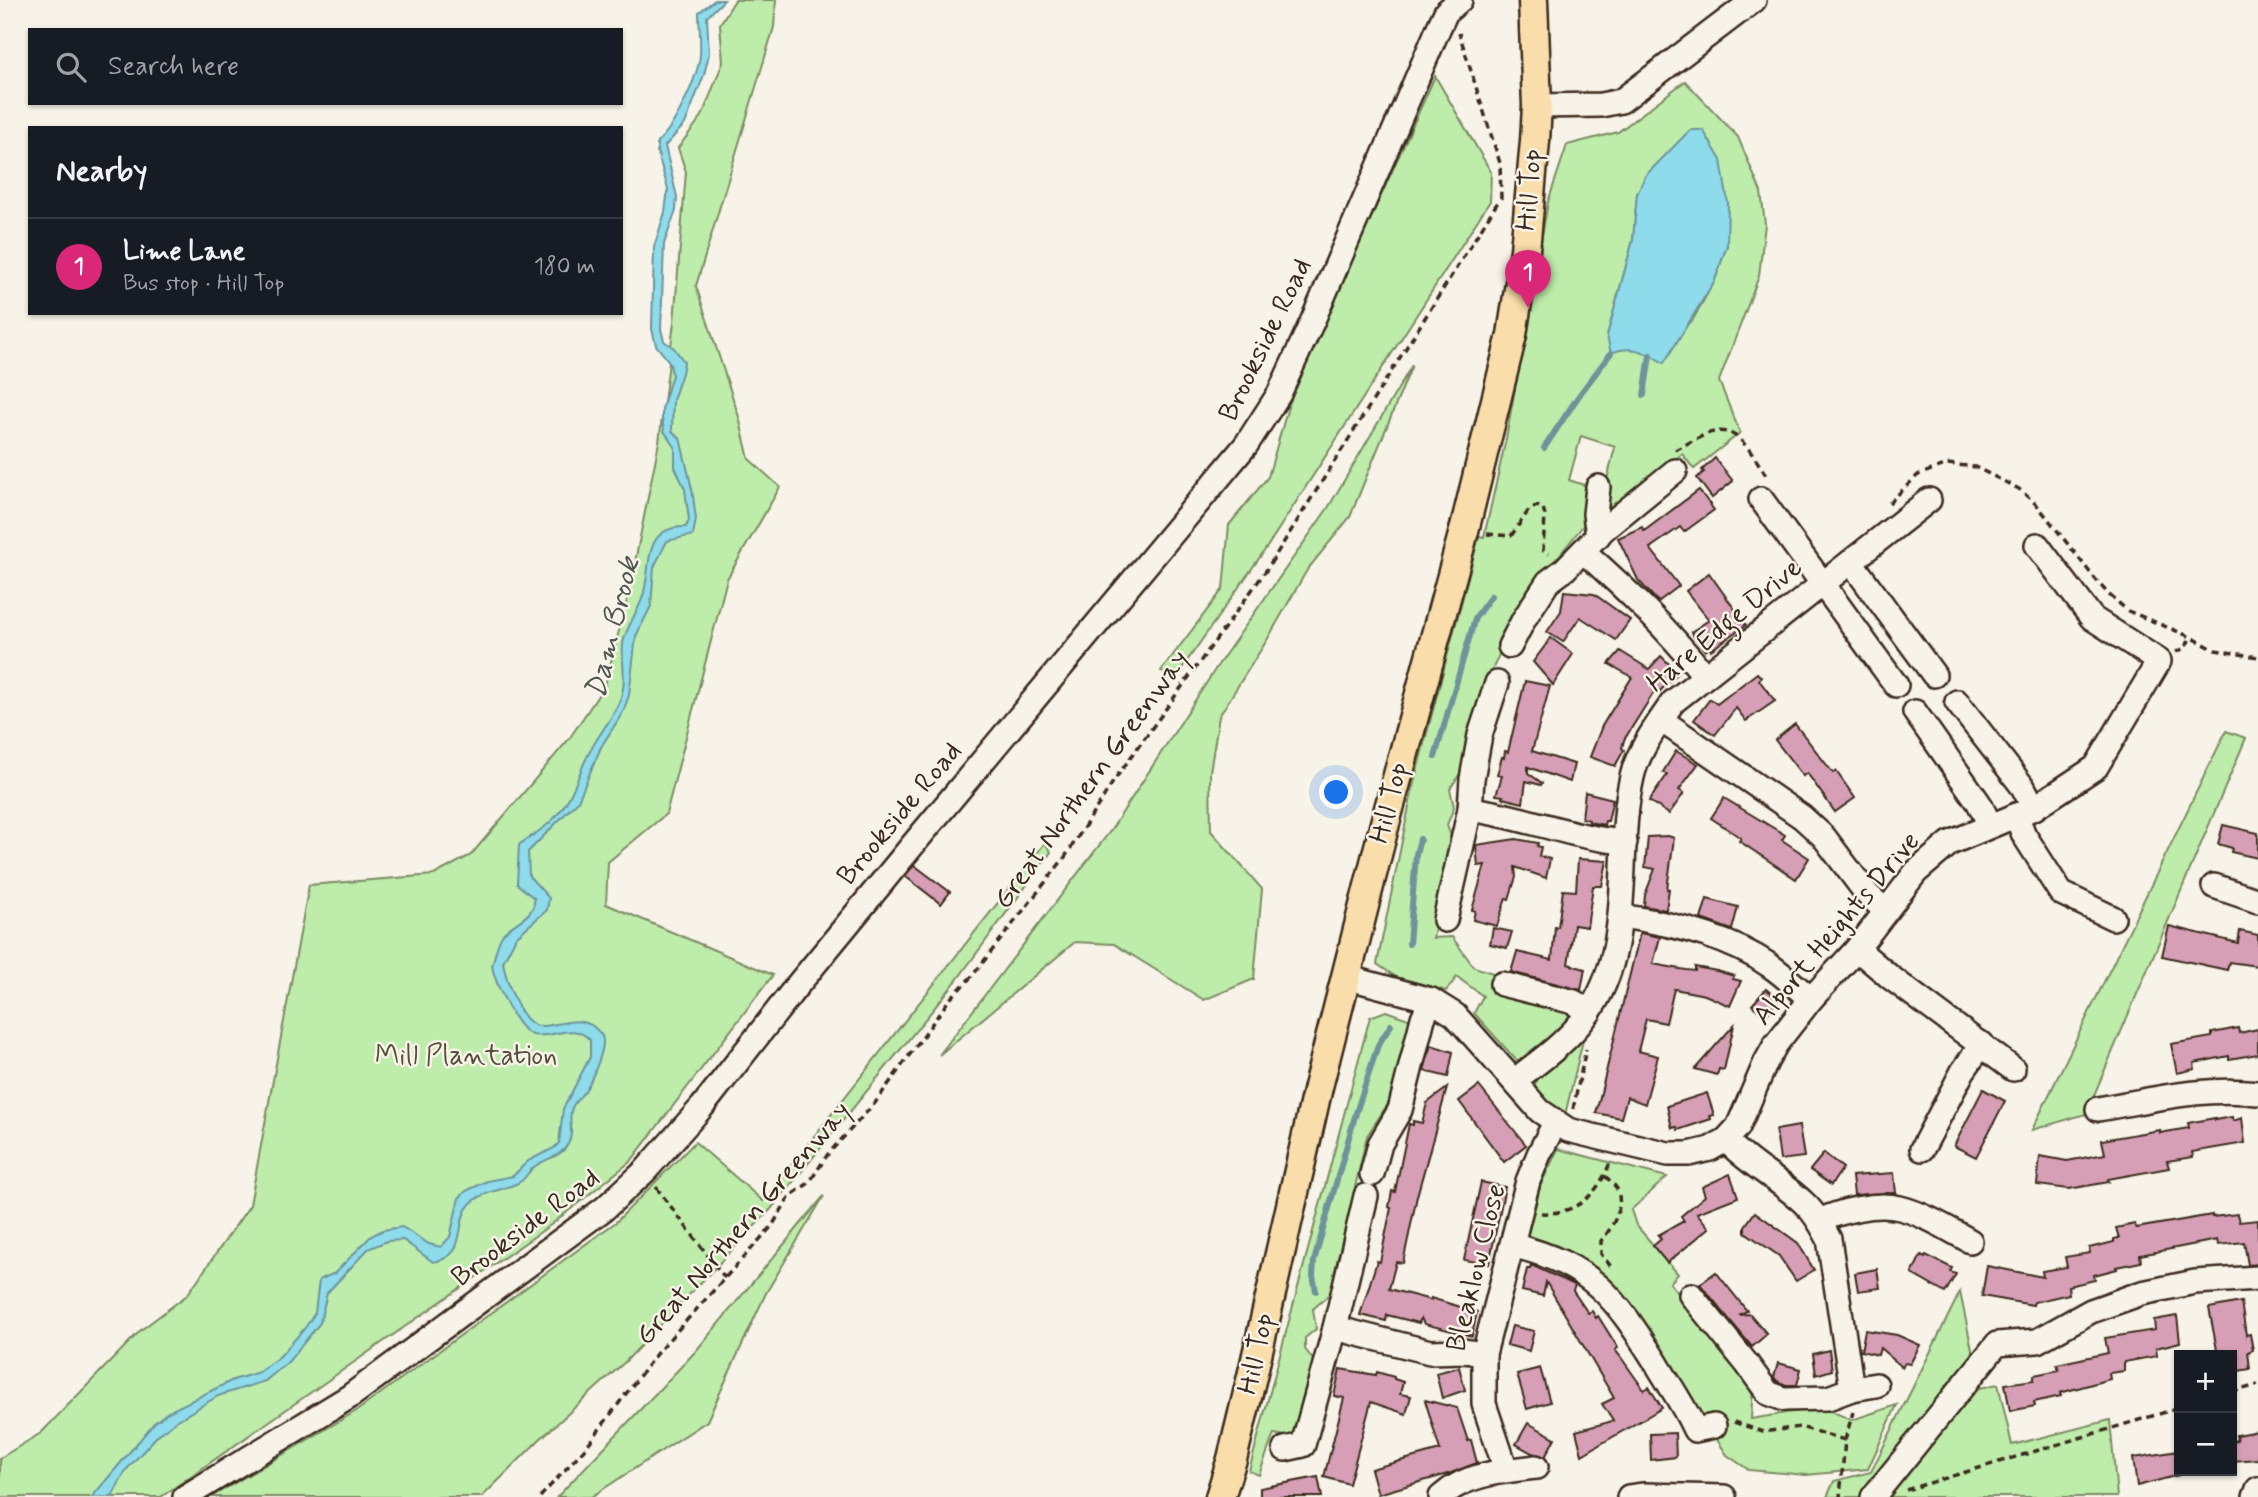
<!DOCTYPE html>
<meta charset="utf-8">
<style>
:root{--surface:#171b24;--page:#242831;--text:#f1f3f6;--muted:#9ea1a6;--line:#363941;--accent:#db2777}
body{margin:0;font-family:Mynerve,sans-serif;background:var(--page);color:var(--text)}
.controls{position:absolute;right:21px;bottom:21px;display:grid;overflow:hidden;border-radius:0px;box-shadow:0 2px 5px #0004}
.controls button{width:63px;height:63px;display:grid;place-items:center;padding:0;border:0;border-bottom:2px solid var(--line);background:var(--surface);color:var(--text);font:35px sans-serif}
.you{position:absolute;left:1337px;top:793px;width:24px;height:24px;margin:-18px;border:5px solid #fff;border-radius:50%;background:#1a73e8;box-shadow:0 0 0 10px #1a73e833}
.badge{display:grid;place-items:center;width:46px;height:46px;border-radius:50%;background:var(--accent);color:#fff;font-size:23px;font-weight:700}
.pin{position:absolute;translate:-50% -58px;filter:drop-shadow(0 2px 4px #0008)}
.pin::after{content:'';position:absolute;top:37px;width:24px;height:21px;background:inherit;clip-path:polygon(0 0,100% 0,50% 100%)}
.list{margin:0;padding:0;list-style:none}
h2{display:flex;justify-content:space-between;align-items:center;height:91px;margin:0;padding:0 28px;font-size:30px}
h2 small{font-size:23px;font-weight:400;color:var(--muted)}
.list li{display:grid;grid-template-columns:46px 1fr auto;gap:21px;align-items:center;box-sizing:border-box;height:98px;padding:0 28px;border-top:2px solid var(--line)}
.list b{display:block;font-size:26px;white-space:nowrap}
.list p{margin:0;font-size:23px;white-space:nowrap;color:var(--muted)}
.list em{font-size:23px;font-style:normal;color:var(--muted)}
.icon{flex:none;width:38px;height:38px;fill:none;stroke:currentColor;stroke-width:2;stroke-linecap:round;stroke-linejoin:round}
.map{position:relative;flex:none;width:2258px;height:1497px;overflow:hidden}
.search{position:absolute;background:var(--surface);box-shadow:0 2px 5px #0004;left:28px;top:28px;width:595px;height:77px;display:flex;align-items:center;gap:18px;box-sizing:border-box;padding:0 24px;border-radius:0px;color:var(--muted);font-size:26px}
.panel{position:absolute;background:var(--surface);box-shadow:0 2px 5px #0004;left:28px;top:126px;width:595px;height:189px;border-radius:0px}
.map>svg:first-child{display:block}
.green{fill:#beecab;stroke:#7c8b64;stroke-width:2;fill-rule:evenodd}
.water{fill:#8edbec;stroke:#6d949a;stroke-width:2}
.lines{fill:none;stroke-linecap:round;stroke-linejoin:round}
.stream{stroke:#6d949a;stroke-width:6}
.building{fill:#d69fb5;stroke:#3b2a1e;stroke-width:2}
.minor-casing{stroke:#3b2a1e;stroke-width:28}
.major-casing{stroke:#3b2a1e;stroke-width:33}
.path{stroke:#3b2a1e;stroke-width:3.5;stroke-dasharray:7 5;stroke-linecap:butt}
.minor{stroke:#f7f3e8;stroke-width:23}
.major{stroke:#f9deab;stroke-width:28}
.labels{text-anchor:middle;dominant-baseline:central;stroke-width:5;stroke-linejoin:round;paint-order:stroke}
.street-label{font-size:28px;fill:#3b2a1e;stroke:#f7f3e8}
.park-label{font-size:28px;fill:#55513a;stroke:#f7f3e8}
.water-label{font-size:30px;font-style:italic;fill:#505652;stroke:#f7f3e8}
</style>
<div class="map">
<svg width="2258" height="1497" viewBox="0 0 2258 1497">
<rect width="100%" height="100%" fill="#f7f3e8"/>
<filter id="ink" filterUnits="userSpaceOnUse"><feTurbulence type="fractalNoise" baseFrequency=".0143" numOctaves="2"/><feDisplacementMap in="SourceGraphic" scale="14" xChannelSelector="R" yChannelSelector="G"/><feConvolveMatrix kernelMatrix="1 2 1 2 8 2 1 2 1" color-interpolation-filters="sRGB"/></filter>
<g filter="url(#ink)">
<!-- green -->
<g class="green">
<path d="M735 0H776L774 27 696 286 739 417 749 459 780 487 727 579 666 814 608 862 606 904 773 975 631 1161 552 1224 161 1497H0V1458L41 1433 141 1330 187 1295 250 1205 309 885 434 875 471 855 569 739 605 685 629 592 659 442 674 322 686 172 678 148 702 116 723 62 720 24Z"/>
<path d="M1435 76 1491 172 1490 201 1267 547 1173 681 1161 671 1223 589 1229 525 1268 477 1292 393Z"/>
<path d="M1685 81 1738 137 1761 192 1765 224 1759 276 1719 381 1740 433 1694 469 1682 454 1603 521 1604 492 1615 447 1581 436 1569 480 1587 486 1585 523 1539 581 1508 634 1486 684 1461 772 1450 789 1454 807 1447 825 1454 845 1433 938 1452 937 1474 967 1496 974 1492 993 1562 1011 1573 1018 1525 1059 1516 1060 1474 1013 1483 996 1457 977 1446 991 1396 977 1377 964 1414 782 1479 536 1484 537 1506 439 1548 202 1567 145 1618 132ZM1637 194 1727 245 1715 280 1692 321 1641 349 1622 348 1607 336 1633 240Z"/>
<path d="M1412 365 1350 517 1307 570 1267 640 1219 716 1210 772 1211 831 1262 889 1254 979 1204 1000 1114 944 1075 942 939 1055 1111 830 1218 665 1328 508Z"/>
<path d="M2226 731 2246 738 2086 1114 2032 1130Z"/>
<path d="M1045 843 1051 852 957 980 771 1209 626 1361 539 1440 482 1497H211L358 1410 616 1222 695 1142 763 1201Z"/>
<path d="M1386 1011 1414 1021 1389 1102 1367 1136 1330 1294 1313 1309 1316 1329 1305 1338V1349L1316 1364 1296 1438 1274 1434 1259 1475 1249 1471 1370 1017Z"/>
<path d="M1585 1032 1565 1115 1536 1096 1534 1086 1539 1077Z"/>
<path d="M1558 1149 1667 1177 1631 1210 1636 1225 1678 1274 1670 1283 1753 1386 1751 1419 1821 1407 1852 1420 1897 1405 1868 1469 1806 1475 1749 1470 1727 1455 1655 1344 1527 1238 1541 1184Z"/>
<path d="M824 1196 766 1293 707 1421 591 1497H557L695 1352Z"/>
<path d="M1960 1292 1980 1388 1998 1384 2012 1445 2110 1420 2117 1497H1827L1834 1481 1871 1472Z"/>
</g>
<!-- water -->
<g class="water">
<path d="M715 0H724L707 17 709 54 704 75 685 124 665 146 677 197 676 210 664 244 661 329 664 341 674 348 684 362 682 373 673 400 672 431 680 438 692 489 696 519 693 535 667 541 654 567 651 606 636 636 629 695 623 712 601 747 578 801 528 852 529 876 549 898 547 910 516 937 503 962C506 980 517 1014 533 1024 549 1033 580 1008 599 1032 601 1034 603 1038 603 1041 604 1052 591 1082 585 1091 581 1096 574 1102 572 1108 567 1120 575 1132 568 1144 561 1158 544 1158 533 1168 528 1172 525 1180 518 1183 502 1191 484 1190 470 1204 453 1223 470 1256 433 1262L403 1240 387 1241 368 1249 327 1293 320 1323 288 1362 265 1381 218 1396 173 1423 158 1435 126 1470 112 1497H92L154 1423 168 1412 233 1380 259 1372 280 1356 305 1328 315 1313 319 1280 335 1273 371 1236 383 1230 402 1227 429 1244 441 1247 450 1237 459 1198 466 1191 487 1181 513 1176 528 1161 554 1148 559 1143 563 1109 590 1057V1040C573 1021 554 1039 533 1035 516 1031 495 982 492 966 495 956 497 942 503 934 513 922 536 917 534 898L517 884 519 845C531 836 548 827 557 815 573 797 578 774 589 753 597 737 609 723 617 707 629 682 621 667 623 644 625 629 637 613 642 599 653 569 640 526 686 527L689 520 685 489 675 467V447L664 431 662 418V409L672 375 670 363 656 345 652 329 654 247 665 212 668 189 657 151V142C674 129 698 77 700 55 701 41 699 26 699 12Z"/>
<path d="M1690 130H1703L1721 160 1728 203 1727 245 1715 280 1664 363C1645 352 1632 344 1611 353L1607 336 1633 240 1637 194 1645 176Z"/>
</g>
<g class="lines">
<!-- stream -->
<g class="stream">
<path d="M1644 395 1650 355"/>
<path d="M1544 448 1580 394 1611 353"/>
<path d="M1435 757 1475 618 1491 596"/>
<path d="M1409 944 1416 854 1420 839"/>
<path d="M1316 1291 1313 1276 1314 1261 1355 1116 1378 1045 1391 1025"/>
</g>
</g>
<!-- building -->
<g class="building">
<path d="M1715 458 1733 481 1712 498 1697 478 1704 472 1702 470Z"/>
<path d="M1699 490 1714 510 1684 532 1680 527 1650 548 1679 586 1658 602 1638 580 1618 538 1642 527 1644 531Z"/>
<path d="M1709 573 1746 625 1711 650 1709 648 1705 651 1691 632 1709 620 1686 591Z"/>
<path d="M1564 591 1594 594 1630 620 1616 640 1580 617 1563 642 1547 632 1561 611Z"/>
<path d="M1551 638 1573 654 1553 685 1533 662Z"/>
<path d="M1620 651 1649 669 1661 656 1678 673 1659 692 1656 689 1624 740 1622 748 1624 750 1615 766 1590 757 1602 726 1632 677 1609 664Z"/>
<path d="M1757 673 1761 677 1759 680 1775 701 1746 721 1736 708 1715 735 1694 720 1710 699 1717 704Z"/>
<path d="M1525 681 1550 686 1532 751 1574 764 1570 782 1528 767V773L1542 783 1541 785 1526 781 1523 803 1502 798 1503 796 1496 795 1502 776 1497 775 1502 757 1504 758 1505 751 1508 752Z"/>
<path d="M1795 724 1833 773 1836 771 1855 798 1835 812 1807 773 1803 776 1775 740Z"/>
<path d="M1676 751 1698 764 1679 790 1684 793 1669 814 1649 801 1667 775 1663 772Z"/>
<path d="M1585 792 1613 799 1608 821H1605L1604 825 1589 822V820L1582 818Z"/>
<path d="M1724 798 1785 835 1782 840 1809 858 1796 879 1739 841 1741 838 1711 818Z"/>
<path d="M2223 825 2258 833V858L2231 852 2232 848 2218 844Z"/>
<path d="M1668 836 1674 838 1667 889H1669L1666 910 1644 906 1645 895 1655 869 1645 867 1648 837Z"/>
<path d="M1516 839 1538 843 1537 846 1541 847 1539 856 1550 859 1546 878 1515 867 1516 877 1509 899 1506 898 1497 926 1473 920 1475 911 1472 910 1485 865 1478 866 1476 845Z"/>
<path d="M1578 859 1607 861 1602 886H1593L1587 927 1574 925 1568 964 1585 969 1581 990 1511 972 1517 952 1552 960 1555 927H1558L1563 890 1576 891Z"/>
<path d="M914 865 950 892 941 904 905 876Z"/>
<path d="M1707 899 1738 907 1732 930 1701 919Z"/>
<path d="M2169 926 2238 943 2240 931 2258 935V966L2229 962 2227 970 2162 956Z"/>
<path d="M1493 928 1512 932 1507 948 1490 944Z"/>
<path d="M1640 933 1660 937 1653 964 1686 970 1695 971V967L1717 971 1734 976 1733 979 1741 981 1730 1006 1705 995 1674 989 1666 1023 1646 1019 1638 1051 1658 1056 1645 1104 1627 1097 1621 1118 1596 1113Z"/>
<path d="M1766 989 1779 1000 1765 1016 1752 1005Z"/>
<path d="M1734 1025 1724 1070 1719 1069 1717 1075 1695 1069Z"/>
<path d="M2238 1028 2239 1033 2258 1029V1054L2229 1059V1056L2194 1063 2195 1069 2177 1073 2171 1044 2212 1037V1033Z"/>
<path d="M1431 1045 1453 1052 1448 1077 1424 1071Z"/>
<path d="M1479 1086 1526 1145 1504 1162 1459 1101Z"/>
<path d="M1447 1088 1417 1196 1403 1263 1396 1262 1389 1289 1431 1300V1298L1477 1312 1472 1336 1424 1324 1421 1318 1419 1323 1387 1315 1386 1321 1360 1315 1377 1261 1380 1262 1391 1208 1389 1207 1392 1191 1395 1192 1409 1124 1413 1125V1121L1422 1123 1427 1103Z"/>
<path d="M1983 1089 2005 1101 1976 1157 1954 1146Z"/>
<path d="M1707 1093 1714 1115 1710 1116 1711 1119 1678 1130 1677 1127 1672 1128 1667 1106Z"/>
<path d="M2232 1117 2233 1121 2242 1118 2245 1143 2192 1152 2193 1157 2167 1161 2169 1168 2108 1179 2109 1182 2069 1189 2037 1185 2040 1156 2067 1161 2105 1154 2102 1140 2160 1130V1133L2189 1128 2188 1123 2215 1118V1120Z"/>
<path d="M1799 1126 1804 1157 1780 1160 1776 1130Z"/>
<path d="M1824 1153 1843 1168 1831 1185 1810 1170Z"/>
<path d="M1894 1173 1896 1193 1854 1195 1852 1176Z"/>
<path d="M1730 1174 1738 1197 1697 1213 1709 1228 1667 1263 1653 1246 1661 1239 1658 1235 1684 1221 1681 1216 1705 1196 1702 1187Z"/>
<path d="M1481 1182 1505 1187 1489 1264 1464 1260Z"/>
<path d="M1755 1212 1798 1243 1814 1270 1796 1281 1779 1256 1745 1232V1226Z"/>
<path d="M2237 1214 2239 1222 2258 1220V1264L2248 1265 2244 1242 2218 1245 2217 1240 2140 1255 2141 1262 2116 1267 2117 1269 2094 1275 2095 1280 2068 1286 2069 1294 2034 1302 2033 1305 1982 1296 1987 1266 2043 1277 2042 1271 2067 1267 2065 1257 2090 1253 2089 1248 2114 1242V1239L2119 1238 2116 1228 2135 1224 2136 1228 2212 1215V1217Z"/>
<path d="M1921 1255 1925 1257 1926 1255 1952 1268 1950 1272 1956 1274 1945 1293 1912 1274Z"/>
<path d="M1531 1265 1575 1285 1573 1291 1588 1313 1592 1311 1596 1318 1598 1316 1618 1348 1615 1350 1620 1356 1644 1390 1649 1387 1662 1408 1582 1455 1576 1431 1613 1421 1602 1404 1614 1398 1546 1282 1543 1296 1522 1291 1527 1269H1530Z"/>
<path d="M1877 1269 1880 1288 1858 1291 1855 1273Z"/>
<path d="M1716 1272 1747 1311 1739 1315 1750 1314 1767 1334 1752 1347 1700 1284Z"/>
<path d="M2241 1302 2246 1335 2250 1334 2253 1350 2248 1352 2250 1369 2232 1372V1355H2218L2209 1308Z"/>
<path d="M2177 1316 2180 1342 2156 1348 2157 1356 2124 1362V1371L2109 1373 2110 1379 2060 1393 2061 1396 2034 1402 2035 1406 2010 1411 2005 1384 2034 1380V1375L2059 1370 2057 1364 2108 1353 2105 1338 2155 1330 2154 1320Z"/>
<path d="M1512 1326 1534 1331 1529 1351 1507 1345Z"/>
<path d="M1865 1330 1897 1335 1920 1345 1910 1364 1905 1363 1902 1367 1880 1348 1878 1355 1861 1351Z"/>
<path d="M1829 1350 1832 1370 1816 1375 1813 1354Z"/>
<path d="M1778 1363 1801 1369 1797 1385H1786L1777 1381 1774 1377Z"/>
<path d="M1459 1367 1465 1390 1442 1398 1436 1373Z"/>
<path d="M1540 1368 1550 1402 1527 1409 1517 1374Z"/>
<path d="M1340 1369 1376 1375 1377 1372 1394 1377V1379L1403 1382 1400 1394 1411 1396 1406 1414 1371 1402 1349 1484 1324 1477 1344 1398 1334 1396Z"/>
<path d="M1425 1400 1457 1408 1468 1441 1471 1440 1477 1463 1451 1473 1378 1494 1371 1469 1440 1450Z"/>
<path d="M1528 1423 1555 1438 1545 1457 1532 1453 1516 1444Z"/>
<path d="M2258 1431V1459L2232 1461V1441L2237 1440 2236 1435Z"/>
<path d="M1675 1433 1676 1457 1651 1460 1650 1434Z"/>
<path d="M2179 1451V1475L2137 1486 2133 1458Z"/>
<path d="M1318 1477 1322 1497H1260V1488Z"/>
</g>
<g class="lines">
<defs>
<g id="minor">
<path d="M1537 106 1601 105 1621 101 1754 0"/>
<path d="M1598 487 1595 514 1598 536"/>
<path d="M1761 499 1896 685"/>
<path d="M1583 551C1627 590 1668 629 1704 675"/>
<path d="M1851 562 1934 675"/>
<path d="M1510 646 1524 619 1548 582 1564 570 1604 529 1675 471"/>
<path d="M1957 702 2023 787 2034 808"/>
<path d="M1915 712 1979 803 1990 825"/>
<path d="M1661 720 1802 817 1824 837 1867 894 1886 911"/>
<path d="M1470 809C1523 816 1572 838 1625 842"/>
<path d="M2016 815 2024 835 2061 893 2113 918"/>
<path d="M2214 886 2258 901"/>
<path d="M1621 916C1668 923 1729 937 1769 965 1784 975 1797 988 1811 999"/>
<path d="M1445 920 1470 809 1472 779 1480 735 1497 683"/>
<path d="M1857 949 1890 977 2013 1069"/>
<path d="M1346 977 1431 1000 1455 1015 1540 1111 1568 1130 1668 1154H1689L1710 1149 1726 1140 1738 1127 1766 1062 1776 1044 1811 999 1857 949 1916 872 1950 843 2034 808 2096 767 2159 661 2092 618 2037 545"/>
<path d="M1502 984 1574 1002 1589 1012"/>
<path d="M1515 1080C1540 1061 1567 1042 1586 1016 1637 947 1614 855 1632 777 1638 750 1658 724 1673 702L1929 500"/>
<path d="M2098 1109C2151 1100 2205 1086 2258 1093"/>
<path d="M1726 1140C1749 1165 1780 1180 1804 1203 1815 1213 1822 1226 1829 1239L1852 1389"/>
<path d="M1922 1149 1963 1071 1982 1044"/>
<path d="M1372 1174 1380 1144 1400 1110 1423 1018 1431 1000"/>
<path d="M1819 1221C1841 1211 1876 1202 1900 1208 1924 1214 1948 1229 1970 1241"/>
<path d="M1512 1245C1594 1266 1614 1296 1657 1364 1670 1386 1685 1407 1695 1430L1714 1426"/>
<path d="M1691 1295 1747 1364 1768 1393 1784 1399 1828 1398 1852 1389 1876 1385"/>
<path d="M1335 1328 1430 1352 1464 1351 1484 1354"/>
<path d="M1285 1449 1303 1445 1335 1328 1366 1196"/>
<path d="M1506 1470 1484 1404V1354L1528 1181 1539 1154 1555 1123"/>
<path d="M185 1497 349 1397 605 1208 645 1171 702 1107 796 987 916 841 1246 445 1279 394 1313 320 1439 27 1446 12 1460 0"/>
<path d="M1441 1497C1445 1494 1449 1490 1454 1487 1477 1473 1510 1470 1536 1467"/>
<path d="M1629 1497 1644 1495 1724 1497"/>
<path d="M1873 1497 1997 1344 2037 1341 2091 1311 2142 1293 2195 1282 2258 1278"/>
<path d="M2255 1497 2258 1489"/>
</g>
<path id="major" d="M1220 1497 1232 1459 1254 1368 1318 1087 1384 827 1464 531 1512 335 1525 250 1535 141 1537 106 1533 0"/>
</defs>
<!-- minor casing -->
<use href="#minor" class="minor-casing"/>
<!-- major casing -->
<use href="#major" class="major-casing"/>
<!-- path -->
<g class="path">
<path d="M1675 450C1706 435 1725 416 1750 451 1756 460 1763 469 1768 479"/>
<path d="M1889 503 1918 475 1947 464 1975 467 2019 489 2038 506 2092 575 2108 594 2128 611 2191 637 2215 650 2258 657"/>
<path d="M1487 534 1511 536 1529 510 1537 506 1543 508 1545 515 1543 551 1549 554"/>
<path d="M2176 652 2185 648 2191 637"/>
<path d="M1573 1109 1586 1049"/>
<path d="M1605 1176C1609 1180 1615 1185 1617 1189 1625 1207 1612 1228 1601 1241V1254L1613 1269"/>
<path d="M656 1187 725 1278"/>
<path d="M1541 1213C1578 1215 1599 1193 1611 1160"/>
<path d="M2232 1392 2258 1385"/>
<path d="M1734 1422 1763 1432 1800 1427 1845 1440 1840 1497"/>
<path d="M1845 1440 1853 1412"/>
<path d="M1906 1490 2179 1408"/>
<path d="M540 1497 586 1447 656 1354 772 1226 790 1196 809 1183 828 1154 875 1103 949 1000 973 975 1065 857 1115 779 1265 572 1496 205 1501 198 1500 163 1459 33"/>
</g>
<!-- minor -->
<use href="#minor" class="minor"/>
<!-- major -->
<use href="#major" class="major"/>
</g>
</g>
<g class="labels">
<!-- street labels -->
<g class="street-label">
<text transform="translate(1530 190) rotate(-85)">Hill Top</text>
<text transform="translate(1266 340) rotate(-64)">Brookside Road</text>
<text transform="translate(1725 626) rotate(-40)">Hare Edge Drive</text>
<text transform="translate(1092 780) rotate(-54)">Great Northern Greenway</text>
<text transform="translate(1390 803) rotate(-75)">Hill Top</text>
<text transform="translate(900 814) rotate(-50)">Brookside Road</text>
<text transform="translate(1837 929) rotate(-50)">Alport Heights Drive</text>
<text transform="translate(744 1224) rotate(-49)">Great Northern Greenway</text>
<text transform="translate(526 1228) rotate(-37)">Brookside Road</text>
<text transform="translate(1477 1268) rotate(-76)">Bleaklow Close</text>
<text transform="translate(1257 1354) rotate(-77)">Hill Top</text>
</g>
<!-- park labels -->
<g class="park-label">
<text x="466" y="1056">Mill Plantation</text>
</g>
<!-- water labels -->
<g class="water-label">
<text transform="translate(613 628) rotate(-76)">Dam Brook</text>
</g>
</g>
</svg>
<div class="controls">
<button>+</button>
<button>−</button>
</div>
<div class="you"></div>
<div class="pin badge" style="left:1528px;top:308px">1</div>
<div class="search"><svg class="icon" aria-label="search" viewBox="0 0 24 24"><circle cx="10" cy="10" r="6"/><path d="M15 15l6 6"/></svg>Search here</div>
<section class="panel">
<h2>Nearby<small></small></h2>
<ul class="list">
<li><span class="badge">1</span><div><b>Lime Lane</b><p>Bus stop · Hill Top</p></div><em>180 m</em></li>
</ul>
</section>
</div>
